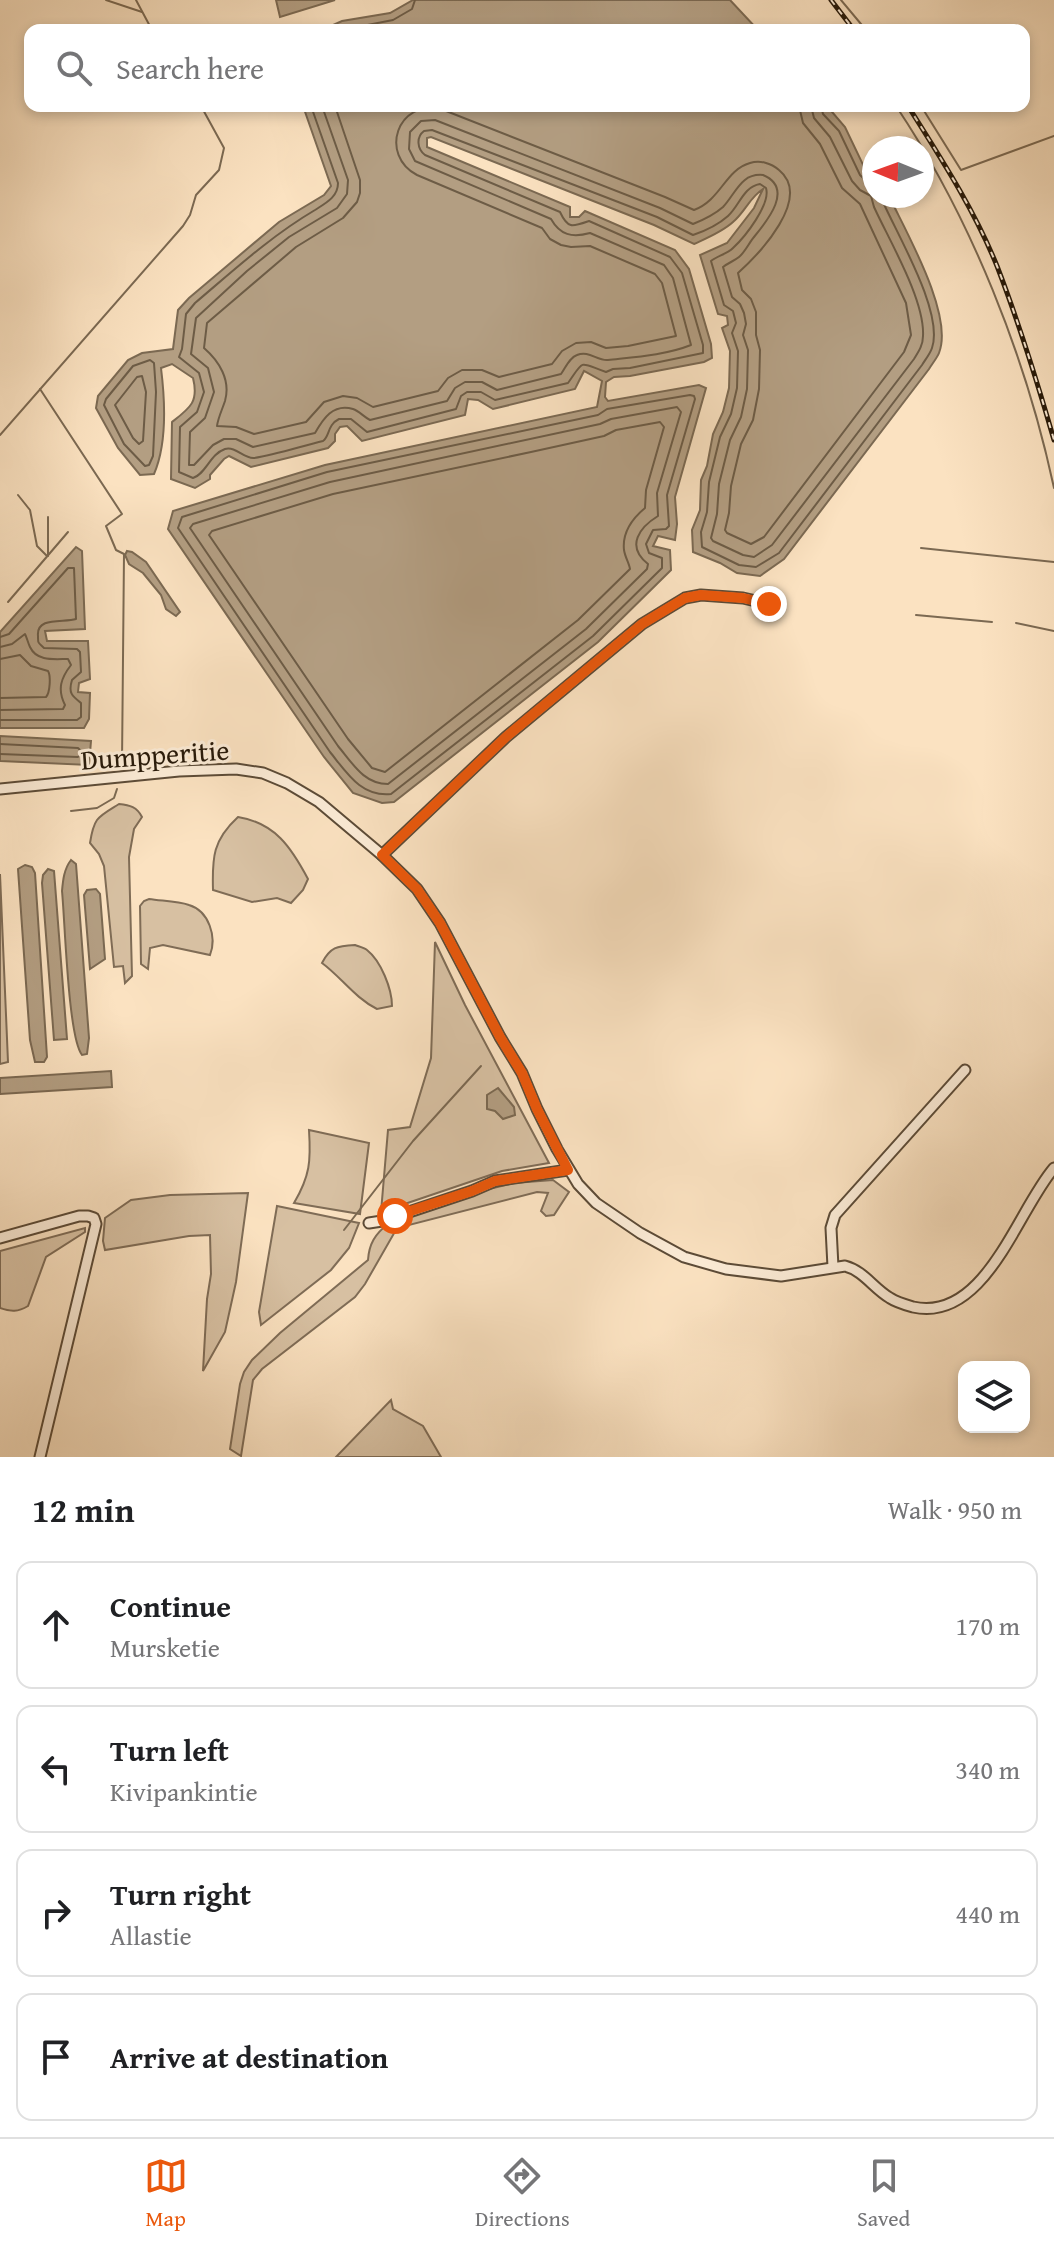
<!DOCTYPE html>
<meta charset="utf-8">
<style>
:root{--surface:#fff;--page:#f6f6f6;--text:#202124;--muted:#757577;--line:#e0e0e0;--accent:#ea580c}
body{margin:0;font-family:"Gentium Book Plus",serif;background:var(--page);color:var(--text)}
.controls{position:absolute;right:24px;bottom:24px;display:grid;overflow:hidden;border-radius:16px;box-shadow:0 4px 12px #0003}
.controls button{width:72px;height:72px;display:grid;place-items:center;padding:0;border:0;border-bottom:2px solid var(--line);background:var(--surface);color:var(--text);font:40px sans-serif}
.compass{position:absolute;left:862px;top:136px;width:72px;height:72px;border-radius:50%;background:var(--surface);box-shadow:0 4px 12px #0003;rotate:271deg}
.stop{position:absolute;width:24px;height:24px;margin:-18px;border:6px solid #ea580c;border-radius:50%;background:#fff}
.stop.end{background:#ea580c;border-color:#fff;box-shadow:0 2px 8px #0008}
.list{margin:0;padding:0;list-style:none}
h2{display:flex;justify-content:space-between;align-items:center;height:104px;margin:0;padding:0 32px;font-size:34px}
h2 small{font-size:26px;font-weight:400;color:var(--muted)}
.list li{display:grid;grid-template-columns:52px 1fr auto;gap:24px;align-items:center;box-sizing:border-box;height:128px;margin:0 16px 16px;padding:0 16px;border:2px solid var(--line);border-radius:16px}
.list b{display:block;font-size:30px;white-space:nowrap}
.list p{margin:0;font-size:26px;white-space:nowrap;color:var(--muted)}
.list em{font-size:26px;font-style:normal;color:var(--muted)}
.icon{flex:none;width:44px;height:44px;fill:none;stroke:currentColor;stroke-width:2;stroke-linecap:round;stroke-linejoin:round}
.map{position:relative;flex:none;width:1054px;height:1457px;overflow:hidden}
.search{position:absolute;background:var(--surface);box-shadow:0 4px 12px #0003;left:24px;right:24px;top:24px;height:88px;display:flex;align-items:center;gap:20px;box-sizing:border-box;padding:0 28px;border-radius:16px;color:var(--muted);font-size:30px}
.sheet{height:680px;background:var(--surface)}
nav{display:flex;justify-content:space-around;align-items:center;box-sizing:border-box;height:112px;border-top:2px solid var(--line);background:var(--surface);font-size:22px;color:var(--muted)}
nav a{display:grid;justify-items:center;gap:4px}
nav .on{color:var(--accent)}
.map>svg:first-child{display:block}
.green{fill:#d7c0a2;stroke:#7f6c56;stroke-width:2}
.water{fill:#b39e82;stroke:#7b6952;stroke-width:2}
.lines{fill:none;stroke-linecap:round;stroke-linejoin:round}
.shore{stroke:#6d5c46;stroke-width:2}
.stream{stroke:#7b6952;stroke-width:2}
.street-casing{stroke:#5c4b37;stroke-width:13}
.street{stroke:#fcecd7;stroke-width:9}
.rail-casing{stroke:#271909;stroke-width:5}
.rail{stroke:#fcecd7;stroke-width:2;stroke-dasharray:6;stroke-linecap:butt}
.route{stroke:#ea580c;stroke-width:10}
.labels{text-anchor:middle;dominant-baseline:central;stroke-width:6;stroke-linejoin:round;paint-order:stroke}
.street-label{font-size:28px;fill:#271909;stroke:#fcecd7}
</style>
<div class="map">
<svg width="1054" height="1457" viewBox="0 0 1054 1457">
<rect width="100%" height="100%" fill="#fbe2c1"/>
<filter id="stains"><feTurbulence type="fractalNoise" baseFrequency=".0025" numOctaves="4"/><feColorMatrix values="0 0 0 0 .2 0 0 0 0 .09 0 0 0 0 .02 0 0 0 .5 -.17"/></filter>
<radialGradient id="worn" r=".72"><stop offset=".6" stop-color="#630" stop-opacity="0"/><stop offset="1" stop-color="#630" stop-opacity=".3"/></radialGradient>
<!-- green -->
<g class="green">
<path d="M119 804C130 805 137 807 142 817L134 829 129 857 132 976 125 983 123 966 114 967 104 866 99 854 90 843C94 817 98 817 119 804Z"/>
<path d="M238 817C275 823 291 847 308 879L303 890 291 903 277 898 252 902 213 890C212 857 213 840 238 817Z"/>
<path d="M0 874 8 1062 0 1064Z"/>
<path d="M149 899C162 901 177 901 189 905 209 911 217 937 210 955L163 945 150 948 148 969 141 964 140 906 144 901Z"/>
<path d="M435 942 465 1005 549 1163 502 1171 381 1212 388 1130 410 1127 431 1058Z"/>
<path d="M355 945C357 946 365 948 367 950 381 961 392 989 392 1006L377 1009C355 998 341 977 322 963 330 947 337 946 355 945Z"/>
<path d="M309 1130 369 1143 360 1214 294 1203C310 1176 311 1161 309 1130Z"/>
<path d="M553 1180 569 1192 554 1215 546 1216 541 1211 548 1193 537 1192 397 1228 365 1284 355 1297 262 1369 253 1380 241 1456 230 1449 240 1384 244 1372 252 1360 280 1333 368 1260C369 1244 375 1234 388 1224L489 1189 514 1183Z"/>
<path d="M248 1193 236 1282 225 1332 203 1371 207 1299 211 1274 210 1235 189 1236 105 1250 103 1241 105 1218 131 1200 170 1195Z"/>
<path d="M277 1206 359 1223 349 1248 331 1270 261 1325 259 1312Z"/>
<path d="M85 1228V1232L46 1257 28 1306C18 1312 11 1312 0 1308V1251Z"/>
<path d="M391 1400 393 1409 423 1426 441 1457H336Z"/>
</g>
<!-- water -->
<g class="water">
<path d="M276 0H335L280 17Z"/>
<path d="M413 0H730L758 30H322L342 21 390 13Z"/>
<path d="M303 106H827L845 127 866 171 874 179V196H889C906 232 954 315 939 353 937 358 932 364 929 369L784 559 760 576 737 573 720 563 693 552 692 530 700 510 701 480 707 466 713 434 723 412 729 388 730 351 722 328 728 325 727 316 718 314 700 255 727 243 754 208 763 189C750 197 745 212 733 222 722 232 707 238 694 244L654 225 431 137 427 138V147L570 207V217H579L585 211 675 250 689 269 711 344 712 358 704 362 630 376 614 377 606 382 605 397 608 401 699 385 706 388 675 497 677 524 675 540 658 536 653 546 670 550 671 570 598 642 394 802 382 803 353 793 324 757 168 529 173 511 325 465 597 407 602 381 584 371 575 389 493 409 478 400 468 399 465 415 362 441 347 426 340 427 335 434V441L328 448 251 467 229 456 224 459 210 475V479L195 488 171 479 172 422C190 408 199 402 193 378L172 364 161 368C165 400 167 444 154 474L140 475 118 448 96 408 98 396 128 360 142 353 173 349 178 310 189 298 279 222 324 195 331 186Z"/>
<path d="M76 547 82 551 85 629 45 631 47 641H88L90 679 79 683 78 692 90 693 89 719 84 728H0V632Z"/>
<path d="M127 551 132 552 146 562 180 612 176 616 166 609 161 595 143 573 129 564 125 555Z"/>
<path d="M0 736 91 741 89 765 0 761Z"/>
<path d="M71 860 76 864 89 1038 87 1054 82 1055C68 1037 65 921 62 891 63 880 64 869 71 860Z"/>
<path d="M25 865 32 867 35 873 47 1057 44 1062H35L30 1040 18 869Z"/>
<path d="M48 869 54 871 67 1039 54 1040 42 883 43 875Z"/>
<path d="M96 889 100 894 105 959 90 969 84 895 87 890Z"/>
<path d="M111 1071 112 1087 0 1094V1078Z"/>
<path d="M498 1088 514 1107 515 1115 503 1119 495 1111 487 1109V1095Z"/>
</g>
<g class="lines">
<!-- shore -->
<g class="shore">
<path d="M342 30 393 20 412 9 415 0"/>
<path d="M311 106 338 183C338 197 326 203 315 210 271 236 234 270 195 303L186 314 182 349 179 357 199 373 204 392 197 412 180 427 179 472 193 478C206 474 210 454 225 449 236 446 244 459 254 458 275 455 302 446 323 441 330 436 327 425 339 419H351L367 432 456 409 461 396 467 392H481L495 400 568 383C585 359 578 362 606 372L613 369 630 368 703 353V345L682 273 670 257 589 221C572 227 568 229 560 212L425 155C417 149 416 137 424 131L432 130 657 217 693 235C705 231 719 224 728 216 740 205 743 187 760 184L766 188C771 204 745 237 733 248 727 254 717 256 711 261L724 305 733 311 736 323 732 333 738 351 737 388 731 414 720 437 709 482 707 512 701 532 702 547 739 565 756 567 779 553 922 365C925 360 930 354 932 348 944 313 898 236 883 202L882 196"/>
<path d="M322 106 348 180 347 194 337 208 289 237 247 271 196 318 191 354 208 368 214 392 205 418 190 432 189 465H194L213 445 224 439H236L253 447 315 433C323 419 333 403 353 409 359 411 364 417 370 420L447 401 455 388 465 382H482L497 390 561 374C566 367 569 358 577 355 589 350 597 361 608 360 635 357 666 355 691 345L673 278 664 265 590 233C572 238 560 235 551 219L415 161 409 149 410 132 421 121 435 120 660 208 693 224C703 220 715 214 723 207 736 193 741 173 763 175 794 188 768 220 754 237 749 243 745 252 739 257 734 261 728 263 723 267L732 297 740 304 744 313 746 324 743 335 748 350 747 389 741 417 730 440 719 484 717 514 711 538 713 541 743 555 754 557 772 545 914 359C919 351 923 345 923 336 925 300 889 240 874 207L871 196 860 190 852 181 830 137 814 118 811 106"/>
<path d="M335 106 360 180V193L357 202 343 218 296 247 207 323 204 348C219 361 231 380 225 401 222 410 218 418 217 426L236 427 254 434 306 422 324 402 343 396 357 398 373 407 438 391 448 378 462 370H482L499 377 552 364 562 351 576 343 591 342 606 348 628 346 676 336 662 283 655 274 590 246 571 247 561 245 550 239 542 228 417 175C379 155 397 99 441 109L665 197 694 210C721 200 725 170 750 163 760 160 771 163 779 170 813 198 759 254 738 273L742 290 751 299 756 312V335L760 350 759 389 753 420 741 444 731 486 729 513 725 530 727 533 751 544 764 537 904 352 911 335 906 303 860 204 842 188 820 144 803 123 799 106"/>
<path d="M821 106 823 114 839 131 860 175 867 182 874 184"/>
<path d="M150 360 154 363 156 392 153 456 149 465 145 466 124 444 104 405 106 399 133 366Z"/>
<path d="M142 376 146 392 143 441 139 444 133 438 115 405 137 377Z"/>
<path d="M690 395 694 396 695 399 667 495 669 526 666 529 653 530 646 544 649 553 662 558V568L593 636 391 794C361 797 347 773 330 752L178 528 182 517 327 472 598 415 607 409Z"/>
<path d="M677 407 681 412 657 493 658 516C640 527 625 546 648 564L647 569 586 629 388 784C364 784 353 764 338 746L190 528 193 524 330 482 600 424 611 419Z"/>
<path d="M660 422 664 427 646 490 645 508C633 518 622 532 624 550 625 557 629 563 630 569L578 620 385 772 372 768 348 739 209 535 212 531 333 494 531 452 604 436 616 430Z"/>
<path d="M0 637 9 634 68 568H74L76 619C64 623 36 616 38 636 38 644 38 642 44 648L77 649 80 652 81 672 72 680C68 693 72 696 81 703V717L77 720H0"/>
<path d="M0 647 12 644 25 634C27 638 28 643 30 647 37 662 55 659 68 659L71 665C61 678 57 689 65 705L63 709 0 710"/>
<path d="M0 659 20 655 31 666 48 671C51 676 50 693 46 697L0 698"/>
<path d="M0 744 78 748 82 752 78 757 0 754"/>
</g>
<!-- stream -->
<g class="stream">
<path d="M106 0 142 12"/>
<path d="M136 0 152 30"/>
<path d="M841 0 866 30"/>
<path d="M896 106C971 218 1026 357 1054 488"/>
<path d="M921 106 961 170 1054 136"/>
<path d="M40 389 122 514 106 526 116 550 124 554 122 762"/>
<path d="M0 435 183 226 190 215 196 195 219 170 224 148 201 106"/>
<path d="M18 495 30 510 37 546 47 556"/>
<path d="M921 548 1054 562"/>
<path d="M48 556V517"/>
<path d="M8 602 68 532"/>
<path d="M916 615 992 622"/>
<path d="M1016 623 1054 631"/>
<path d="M71 811 97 808 114 798 117 789"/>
<path d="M344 1230 413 1141 481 1066"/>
</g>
<defs>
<g id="street">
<path d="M0 789 179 771 236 769 263 773 287 783 319 802 382 855 417 889 440 923 500 1037 522 1073 537 1109 557 1149 578 1184 596 1203 640 1233 684 1257 726 1269 781 1276 845 1266C864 1271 873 1288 890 1298 896 1302 906 1305 913 1307 985 1323 1017 1211 1054 1168"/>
<path d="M382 855 506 737 642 624 685 598 701 595 743 598 769 604"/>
<path d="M369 1223 382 1221 472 1191 495 1181 568 1170"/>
<path d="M0 1238 79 1216H88L94 1218 96 1224 40 1457"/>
<path d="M833 1267 831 1228 835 1215 965 1070"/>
</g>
</defs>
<!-- street casing -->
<use href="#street" class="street-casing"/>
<!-- street -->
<use href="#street" class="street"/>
<defs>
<g id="rail">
<path d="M831 0 854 30"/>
<path d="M908 106C940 157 974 209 997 266 1019 323 1037 381 1054 440"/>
</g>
</defs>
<!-- rail casing -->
<use href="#rail" class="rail-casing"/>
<!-- rail -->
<use href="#rail" class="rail"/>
</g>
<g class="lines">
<!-- route -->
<path class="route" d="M395 1216 472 1191 495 1181 568 1170 537 1109 522 1073 500 1037 440 923 417 889 382 855 506 737 642 624 685 598 701 595 743 598 769 604"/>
</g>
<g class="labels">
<!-- street labels -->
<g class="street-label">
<text transform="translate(155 754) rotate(-4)">Dumpperitie</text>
</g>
</g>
<rect width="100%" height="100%" filter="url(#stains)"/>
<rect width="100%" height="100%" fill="url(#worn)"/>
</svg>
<div class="controls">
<button><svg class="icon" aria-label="layers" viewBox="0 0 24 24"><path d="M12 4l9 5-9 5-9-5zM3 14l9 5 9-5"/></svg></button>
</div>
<svg class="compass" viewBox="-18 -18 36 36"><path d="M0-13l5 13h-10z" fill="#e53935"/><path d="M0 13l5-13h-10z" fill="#757577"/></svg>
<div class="stop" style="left:395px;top:1216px"></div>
<div class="stop end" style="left:769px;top:604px"></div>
<div class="search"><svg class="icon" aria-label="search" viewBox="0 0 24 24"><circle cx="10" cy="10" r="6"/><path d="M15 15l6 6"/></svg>Search here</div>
</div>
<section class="sheet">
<h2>12 min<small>Walk · 950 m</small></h2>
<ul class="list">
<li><svg class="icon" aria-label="ahead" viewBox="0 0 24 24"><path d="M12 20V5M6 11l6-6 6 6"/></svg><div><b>Continue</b><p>Mursketie</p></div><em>170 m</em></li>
<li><svg class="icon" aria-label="left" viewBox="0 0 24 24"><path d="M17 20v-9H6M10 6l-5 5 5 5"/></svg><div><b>Turn left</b><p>Kivipankintie</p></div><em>340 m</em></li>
<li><svg class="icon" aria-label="right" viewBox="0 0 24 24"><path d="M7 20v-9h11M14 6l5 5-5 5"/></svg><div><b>Turn right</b><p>Allastie</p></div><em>440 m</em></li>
<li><svg class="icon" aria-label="arrive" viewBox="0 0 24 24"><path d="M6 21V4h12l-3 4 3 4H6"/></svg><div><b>Arrive at destination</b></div></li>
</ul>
</section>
<nav>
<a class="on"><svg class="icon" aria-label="map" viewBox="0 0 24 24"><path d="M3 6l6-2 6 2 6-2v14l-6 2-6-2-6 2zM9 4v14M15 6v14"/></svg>Map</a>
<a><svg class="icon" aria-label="directions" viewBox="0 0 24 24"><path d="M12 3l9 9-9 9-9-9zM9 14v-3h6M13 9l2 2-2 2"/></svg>Directions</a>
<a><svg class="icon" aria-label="saved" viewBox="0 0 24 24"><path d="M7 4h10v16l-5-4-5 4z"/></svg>Saved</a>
</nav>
